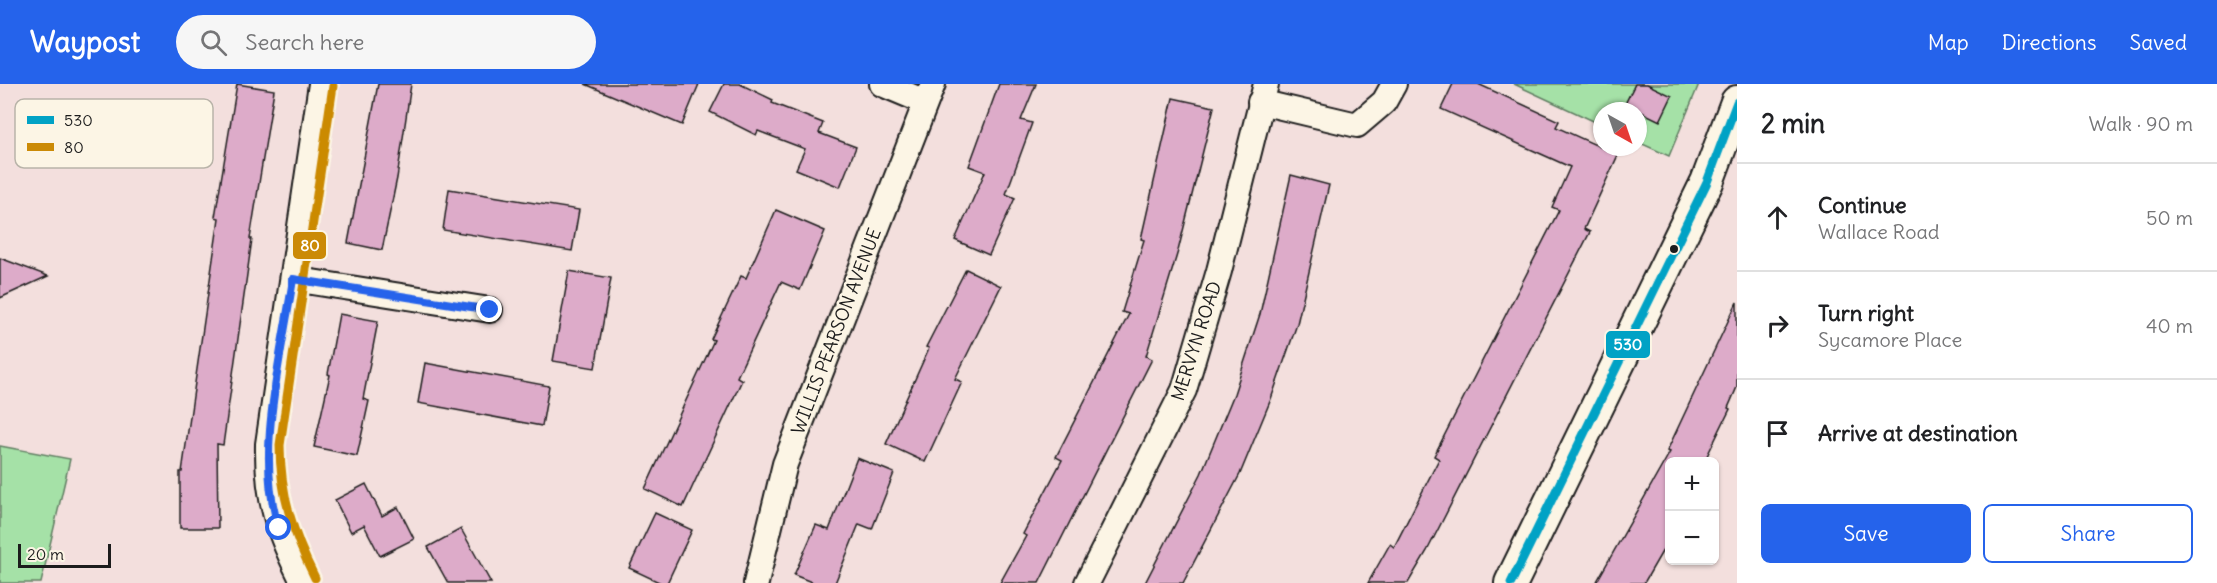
<!DOCTYPE html>
<meta charset="utf-8">
<style>
:root{--surface:#fff;--page:#f6f6f6;--text:#202124;--muted:#757577;--line:#e0e0e0;--accent:#2563eb}
body{margin:0;font-family:Delius,sans-serif;background:var(--page);color:var(--text)}
.controls{position:absolute;right:18px;bottom:18px;display:grid;overflow:hidden;border-radius:9px;box-shadow:0 2px 4px #0004}
.controls button{width:54px;height:54px;display:grid;place-items:center;padding:0;border:0;border-bottom:2px solid var(--line);background:var(--surface);color:var(--text);font:30px sans-serif}
.compass{position:absolute;left:1593px;top:18px;width:54px;height:54px;border-radius:50%;background:var(--surface);box-shadow:0 2px 4px #0004;rotate:140deg}
.scale{position:absolute;left:18px;bottom:15px;width:93px;box-sizing:border-box;padding-left:6px;border:3px solid #1c1c1c;border-top:0;font-size:16px;line-height:21px;white-space:nowrap;color:#1c1c1c;-webkit-text-stroke:4px #fcf5e5;paint-order:stroke}
.stop{position:absolute;width:18px;height:18px;margin:-14px;border:4px solid #2563eb;border-radius:50%;background:#fff}
.stop.end{background:#2563eb;border-color:#fff;box-shadow:0 2px 6px #0008}
.list{margin:0;padding:0;list-style:none}
h2{display:flex;justify-content:space-between;align-items:center;height:78px;margin:0;padding:0 24px;font-size:26px}
h2 small{font-size:20px;font-weight:400;color:var(--muted)}
.list li{display:grid;grid-template-columns:39px 1fr auto;gap:18px;align-items:center;box-sizing:border-box;height:108px;padding:0 24px;border-top:2px solid var(--line)}
.list b{display:block;font-size:22px;white-space:nowrap}
.list p{margin:0;font-size:20px;white-space:nowrap;color:var(--muted)}
.list em{font-size:20px;font-style:normal;color:var(--muted)}
.actions{display:flex;gap:12px;padding:18px 24px}
.actions a{flex:1;padding:14px 0;border:2px solid var(--accent);border-radius:9px;text-align:center;font-size:21px;color:var(--accent)}
.actions .main{background:var(--accent);color:#fff}
.icon{flex:none;width:33px;height:33px;fill:none;stroke:currentColor;stroke-width:2;stroke-linecap:round;stroke-linejoin:round}
.map{position:relative;flex:none;width:1737px;height:499px;overflow:hidden}
header{display:flex;align-items:center;gap:36px;box-sizing:border-box;height:84px;padding:0 30px;background:var(--accent);color:#fff}
header strong{font-size:28px}
nav{display:flex;gap:33px;margin-inline-start:auto;font-size:21px}
.search{width:420px;height:54px;background:var(--page);display:flex;align-items:center;gap:15px;box-sizing:border-box;padding:0 21px;border-radius:33px;color:var(--muted);font-size:22px}
main{display:flex}
aside{flex:1;background:var(--surface)}
.map>svg:first-child{display:block}
.green{fill:#a5e1a7;stroke:#607e62;stroke-width:1.5}
.building{fill:#ddabc9;stroke:#1c1c1c;stroke-width:1.5}
.lines{fill:none;stroke-linecap:round;stroke-linejoin:round}
.minor-casing{stroke:#1c1c1c;stroke-width:28}
.tertiary-casing{stroke:#1c1c1c;stroke-width:36}
.minor{stroke:#fcf5e5;stroke-width:24}
.tertiary{stroke:#fcf5e5;stroke-width:32}
.bus-1-casing{stroke:#fcf5e5;stroke-width:14}
.bus-2-casing{stroke:#fcf5e5;stroke-width:14}
.bus-1{stroke:#01a2c5;stroke-width:9}
.bus-2{stroke:#cb8a06;stroke-width:9}
.route{stroke:#2563eb;stroke-width:8}
.bus-dot{fill:#1c1c1c;stroke:#fcf5e5;stroke-width:2}
.labels{text-anchor:middle;dominant-baseline:central;stroke-width:5;stroke-linejoin:round;paint-order:stroke}
.street-label{font-size:18px;fill:#1c1c1c;stroke:#fcf5e5}
.key{fill:#fcf5e5;stroke:#b9b4a9;stroke-width:1.5}
.key-label{font-size:16px;fill:#1c1c1c}
.line-badge{stroke:#fcf5e5;stroke-width:2}
.badge-label{font-size:16px;text-anchor:middle;font-weight:bold;fill:#fff}
</style>
<header>
<strong>Waypost</strong>
<div class="search"><svg class="icon" aria-label="search" viewBox="0 0 24 24"><circle cx="10" cy="10" r="6"/><path d="M15 15l6 6"/></svg>Search here</div>
<nav><a>Map</a><a>Directions</a><a>Saved</a></nav>
</header>
<main>
<div class="map">
<svg width="1737" height="499" viewBox="0 0 1737 499">
<rect width="100%" height="100%" fill="#f3dfdd"/>
<filter id="ink" filterUnits="userSpaceOnUse"><feTurbulence type="fractalNoise" baseFrequency=".0167" numOctaves="2"/><feDisplacementMap in="SourceGraphic" scale="12" xChannelSelector="R" yChannelSelector="G"/><feConvolveMatrix kernelMatrix="1 2 1 2 8 2 1 2 1" color-interpolation-filters="sRGB"/></filter>
<g filter="url(#ink)">
<!-- green -->
<g class="green">
<path d="M1514 0H1699L1669 72 1638 58V27H1602V41Z"/>
<path d="M0 362 70 375 41 499H0Z"/>
</g>
<!-- building -->
<g class="building">
<path d="M237 0 274 6 250 155H252L223 361 217 360 218 444H180V388H182L219 134 215 133Z"/>
<path d="M378 0H411L397 94 382 166 348 159Z"/>
<path d="M585 0H699L682 41Z"/>
<path d="M724 0H740L773 16 772 19 823 39 819 49 856 63 840 103 796 85 805 65 758 47 756 51 710 28Z"/>
<path d="M999 0H1036L1021 36 1032 39 1006 110 1015 114 989 171 955 156 985 88 969 82Z"/>
<path d="M1453 0H1478L1559 37 1556 43 1618 71 1584 145 1590 148 1427 467 1408 499H1368L1390 460 1394 463 1439 375 1434 372 1559 126 1552 123 1570 83 1441 25Z"/>
<path d="M1635 0H1647L1672 12 1660 37 1625 20Z"/>
<path d="M1173 14 1214 23 1178 167 1146 272 1152 275 1039 499H1000L1026 452 1023 450 1062 376 1056 373 1129 230 1122 228 1144 156 1141 155Z"/>
<path d="M1291 91 1329 101 1297 240 1271 315 1240 390 1183 499H1145L1201 390 1234 310 1260 230Z"/>
<path d="M449 105 579 126 572 167 443 146Z"/>
<path d="M776 126 825 147 800 206 781 198 737 293 742 296 683 423 645 405 714 256 711 255 741 192 746 194Z"/>
<path d="M0 174 48 192 0 214Z"/>
<path d="M966 185 1001 202 955 295 962 298 925 378 886 360 929 264 926 263Z"/>
<path d="M569 187 611 194 595 284 553 277Z"/>
<path d="M1737 218V303L1728 324 1730 325 1704 378H1670V454L1644 499H1596L1670 368 1667 367Z"/>
<path d="M339 230 378 237 363 315 369 317 357 372 314 363 330 291 328 290Z"/>
<path d="M425 279 549 302 542 342 418 319Z"/>
<path d="M857 374 894 389 872 445 859 440 835 499H814L794 491 816 441 829 446Z"/>
<path d="M366 400 382 432 398 423 414 455 380 472 364 441 351 448 335 416Z"/>
<path d="M655 429 692 446 667 499H661L629 484Z"/>
<path d="M461 445 491 499H448L428 463Z"/>
</g>
<g class="lines">
<defs>
<g id="minor">
<path d="M882 0 925 18"/>
<path d="M1260 18 1357 41 1384 18 1394 0"/>
<path d="M293 195 490 226"/>
<path d="M304 499C278 449 267 416 268 360L321 0"/>
<path d="M756 499 785 380 933 0"/>
<path d="M1087 499 1184 306 1219 187 1266 0"/>
</g>
<path id="tertiary" d="M1511 499 1707 98 1737 18"/>
</defs>
<!-- minor casing -->
<use href="#minor" class="minor-casing"/>
<!-- tertiary casing -->
<use href="#tertiary" class="tertiary-casing"/>
<!-- minor -->
<use href="#minor" class="minor"/>
<!-- tertiary -->
<use href="#tertiary" class="tertiary"/>
<defs>
<path id="bus-1" d="M1511 499 1707 98 1737 18"/>
<path id="bus-2" d="M315 494C293 450 280 410 280 361L333 2"/>
</defs>
<!-- bus-1 casing -->
<use href="#bus-1" class="bus-1-casing"/>
<!-- bus-2 casing -->
<use href="#bus-2" class="bus-2-casing"/>
<!-- bus-1 -->
<use href="#bus-1" class="bus-1"/>
<!-- bus-2 -->
<use href="#bus-2" class="bus-2"/>
</g>
</g>
<g class="lines" filter="url(#ink)">
<!-- route -->
<path class="route" d="M279 444C254 371 282 271 293 195L490 226"/>
</g>
<!-- markers -->
<circle class="bus-dot" cx="1674" cy="165" r="5"/>
<g class="labels">
<!-- street labels -->
<g class="street-label">
<text transform="translate(836 247) rotate(-69)">WILLIS PEARSON AVENUE</text>
<text transform="translate(1196 257) rotate(-72)">MERVYN ROAD</text>
</g>
</g>
<!-- legend -->
<rect x="15" y="15" width="198" height="69" rx="9" class="key"/>
<rect x="27" y="32" width="27" height="8" fill="#01a2c5"/>
<rect x="27" y="59" width="27" height="8" fill="#cb8a06"/>
<g class="key-label">
<text x="64" y="42">530</text>
<text x="64" y="69">80</text>
</g>
<g class="line-badge">
<rect x="292" y="147" width="35" height="29" rx="6" fill="#cb8a06"/>
<rect x="1605" y="246" width="46" height="29" rx="6" fill="#01a2c5"/>
</g>
<g class="badge-label">
<text x="310" y="167">80</text>
<text x="1628" y="266">530</text>
</g>
</svg>
<div class="controls">
<button>+</button>
<button>−</button>
</div>
<svg class="compass" viewBox="-18 -18 36 36"><path d="M0-13l5 13h-10z" fill="#e53935"/><path d="M0 13l5-13h-10z" fill="#757577"/></svg>
<div class="scale">20 m</div>
<div class="stop" style="left:279px;top:444px"></div>
<div class="stop end" style="left:490px;top:226px"></div>
</div>
<aside>
<h2>2 min<small>Walk · 90 m</small></h2>
<ul class="list">
<li><svg class="icon" aria-label="ahead" viewBox="0 0 24 24"><path d="M12 20V5M6 11l6-6 6 6"/></svg><div><b>Continue</b><p>Wallace Road</p></div><em>50 m</em></li>
<li><svg class="icon" aria-label="right" viewBox="0 0 24 24"><path d="M7 20v-9h11M14 6l5 5-5 5"/></svg><div><b>Turn right</b><p>Sycamore Place</p></div><em>40 m</em></li>
<li><svg class="icon" aria-label="arrive" viewBox="0 0 24 24"><path d="M6 21V4h12l-3 4 3 4H6"/></svg><div><b>Arrive at destination</b></div></li>
</ul>
<div class="actions"><a class="main">Save</a><a>Share</a></div>
</aside>
</main>
